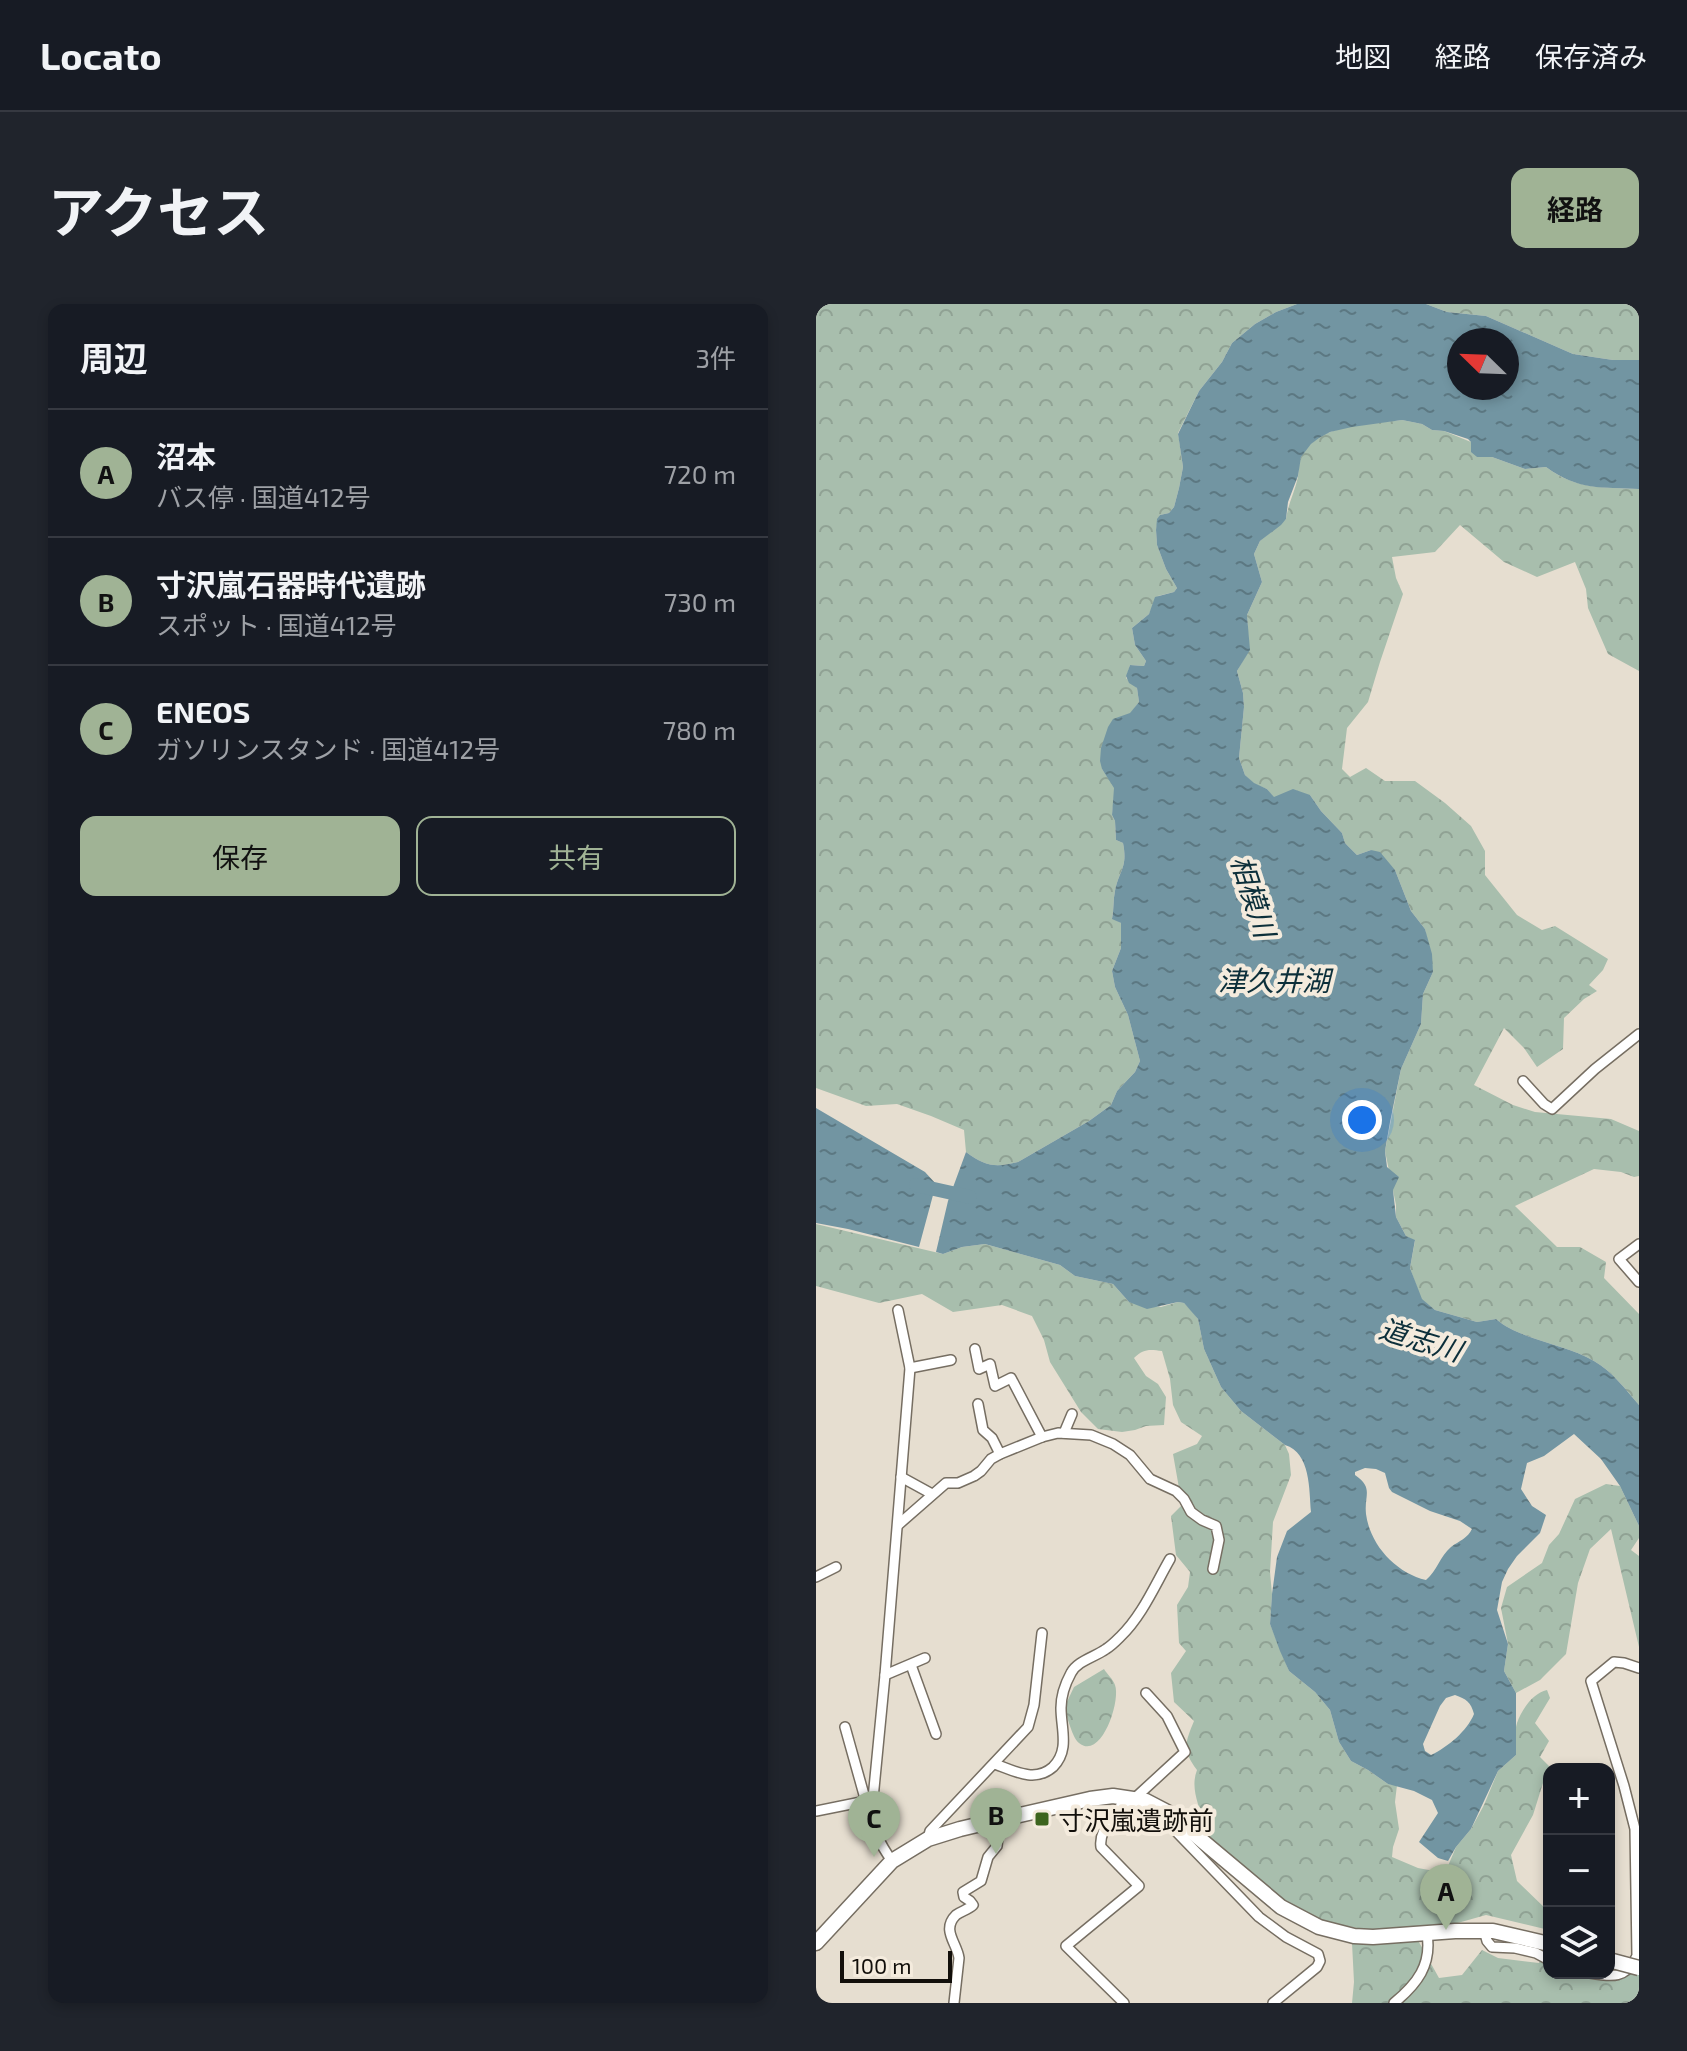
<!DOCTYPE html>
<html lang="ja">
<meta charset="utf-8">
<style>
:root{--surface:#171b24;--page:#20242c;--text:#f1f3f6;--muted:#9ea1a6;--line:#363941;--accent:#a0b395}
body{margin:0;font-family:"Exo 2","Noto Sans JP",sans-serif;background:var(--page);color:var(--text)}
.controls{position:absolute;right:24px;bottom:24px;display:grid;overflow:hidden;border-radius:16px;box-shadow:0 4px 12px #0003}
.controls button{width:72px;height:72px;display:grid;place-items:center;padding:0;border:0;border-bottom:2px solid var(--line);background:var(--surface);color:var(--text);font:40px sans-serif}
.compass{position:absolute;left:631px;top:24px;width:72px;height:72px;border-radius:50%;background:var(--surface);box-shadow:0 4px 12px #0003;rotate:293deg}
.scale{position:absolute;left:24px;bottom:20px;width:112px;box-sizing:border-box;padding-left:8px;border:4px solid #120f0b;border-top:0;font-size:22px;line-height:28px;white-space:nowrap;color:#120f0b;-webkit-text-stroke:6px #f4ebdd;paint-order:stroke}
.you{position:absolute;left:546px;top:816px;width:28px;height:28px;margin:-20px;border:6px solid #fff;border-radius:50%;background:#1a73e8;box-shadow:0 0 0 12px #1a73e833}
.badge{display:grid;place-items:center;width:52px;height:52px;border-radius:50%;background:var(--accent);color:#111;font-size:26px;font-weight:700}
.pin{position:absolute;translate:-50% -66px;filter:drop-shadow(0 2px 4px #0008)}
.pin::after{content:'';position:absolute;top:42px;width:28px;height:24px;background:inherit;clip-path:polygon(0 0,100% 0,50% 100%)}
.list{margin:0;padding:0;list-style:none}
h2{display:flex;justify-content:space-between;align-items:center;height:104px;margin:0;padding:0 32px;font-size:34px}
h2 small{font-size:26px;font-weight:400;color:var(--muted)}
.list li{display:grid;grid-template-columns:52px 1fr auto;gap:24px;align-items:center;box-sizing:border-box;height:128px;padding:0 32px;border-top:2px solid var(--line)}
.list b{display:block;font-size:30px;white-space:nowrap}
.list p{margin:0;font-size:26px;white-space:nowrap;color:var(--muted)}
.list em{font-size:26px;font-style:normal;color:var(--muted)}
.actions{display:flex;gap:16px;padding:24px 32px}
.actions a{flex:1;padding:18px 0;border:2px solid var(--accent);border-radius:16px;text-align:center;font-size:28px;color:var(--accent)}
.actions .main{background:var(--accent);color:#111}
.icon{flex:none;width:44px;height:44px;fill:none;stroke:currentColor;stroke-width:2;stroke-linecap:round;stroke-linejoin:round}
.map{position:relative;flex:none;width:823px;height:1699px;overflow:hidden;border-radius:16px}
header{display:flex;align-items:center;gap:48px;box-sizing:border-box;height:112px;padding:0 40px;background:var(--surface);border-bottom:2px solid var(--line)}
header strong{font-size:38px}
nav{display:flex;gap:44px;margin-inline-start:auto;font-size:28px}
.intro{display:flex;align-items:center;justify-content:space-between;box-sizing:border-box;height:192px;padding:0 48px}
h1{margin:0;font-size:56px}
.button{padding:20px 36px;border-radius:16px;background:var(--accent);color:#111;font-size:28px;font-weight:700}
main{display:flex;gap:48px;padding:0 48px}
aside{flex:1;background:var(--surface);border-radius:16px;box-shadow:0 4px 12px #0003}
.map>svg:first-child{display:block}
.forest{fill:url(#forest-crowns)}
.water{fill:url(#water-ripples);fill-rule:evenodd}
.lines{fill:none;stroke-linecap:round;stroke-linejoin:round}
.river{stroke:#7295a2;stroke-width:14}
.minor-casing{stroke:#766e62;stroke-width:12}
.trunk-casing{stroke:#766e62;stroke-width:17}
.minor{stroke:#fff;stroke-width:9}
.trunk{stroke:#fff;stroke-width:14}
.trunk-bridge-casing{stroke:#766e62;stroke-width:17;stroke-linecap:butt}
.trunk-bridge{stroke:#fff;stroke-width:14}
.poi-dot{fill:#3d641e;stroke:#f4ebdd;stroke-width:3}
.labels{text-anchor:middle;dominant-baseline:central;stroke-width:8;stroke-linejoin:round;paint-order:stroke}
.poi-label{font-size:26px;fill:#120f0b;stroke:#f4ebdd;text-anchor:start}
.water-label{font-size:28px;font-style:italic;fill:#0c2f3a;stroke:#f4ebdd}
</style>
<header>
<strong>Locato</strong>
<nav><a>地図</a><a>経路</a><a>保存済み</a></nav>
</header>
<div class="intro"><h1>アクセス</h1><a class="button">経路</a></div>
<main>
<aside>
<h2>周辺<small>3件</small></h2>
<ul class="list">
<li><span class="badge">A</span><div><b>沼本</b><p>バス停 · 国道412号</p></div><em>720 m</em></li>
<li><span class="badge">B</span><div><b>寸沢嵐石器時代遺跡</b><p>スポット · 国道412号</p></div><em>730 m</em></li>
<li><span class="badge">C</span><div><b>ENEOS</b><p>ガソリンスタンド · 国道412号</p></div><em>780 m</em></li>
</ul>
<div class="actions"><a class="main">保存</a><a>共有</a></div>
</aside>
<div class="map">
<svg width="823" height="1699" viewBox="0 0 823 1699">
<defs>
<pattern id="forest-crowns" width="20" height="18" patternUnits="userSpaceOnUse" patternTransform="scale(2)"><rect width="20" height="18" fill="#a8bead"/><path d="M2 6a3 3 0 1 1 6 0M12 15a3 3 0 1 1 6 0" fill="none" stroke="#90a294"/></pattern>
<pattern id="water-ripples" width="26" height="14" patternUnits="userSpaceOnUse" patternTransform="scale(2)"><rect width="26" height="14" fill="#7295a2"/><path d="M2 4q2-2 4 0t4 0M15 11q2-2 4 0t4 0" fill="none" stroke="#5c7882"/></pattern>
</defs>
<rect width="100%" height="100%" fill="#e6ded0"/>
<!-- forest -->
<g class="forest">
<path d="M0 0H481L460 8 439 20 416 39 406 58 383 87 362 129 367 163 363 184 358 203 353 209 344 211 342 215 340 226 341 241 350 265 361 284 358 288 342 292 333 310 316 324 319 341 330 357 328 362 314 361 310 374 321 384 323 398 314 410 286 465 299 484 296 511 299 517 300 536 307 539C312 564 303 566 299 587 297 596 298 605 296 614L305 619V644L296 667 299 683 312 711 324 757 319 768 301 787 295 801 273 817 202 858C179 864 169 862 150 848L148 826 115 812 81 800 50 802 0 784Z"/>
<path d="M610 0H823V56H797L757 50 670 12 631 8Z"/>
<path d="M586 116 606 120 616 126 628 127 655 138 661 153H676L709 165 730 163C761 186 786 183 823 185V367L792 350 772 304 770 285 759 258 721 273 688 258 644 221 619 248 576 253 580 274 587 290 564 358 552 398 531 424 526 465 534 473 550 464 569 477H599L629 499 655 522 669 547V571L701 611 726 626 739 622 792 655 787 666 773 681 781 687 768 695 748 714 747 745 721 763 708 744 688 724 658 781 697 801 719 808 795 815 823 827V872L818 873 805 868 778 865 699 902 741 943H764L790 958 788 974 823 1010V1101C810 1086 796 1067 778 1057 750 1040 704 1036 680 1015L661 1018 619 1006 605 995 594 964 599 937 590 932 580 913V901L569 847 585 765 605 720 607 690 617 668 609 625 595 607 579 566 555 546 541 551 529 539 526 529 505 507 494 491 458 494 451 485 438 480 429 471 423 454 428 403 427 389 421 367 433 346 431 311 446 278 438 250 444 237 470 215C472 200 479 187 482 173 483 165 482 157 487 149 506 119 555 120 586 116Z"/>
<path d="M0 920 127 950 146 943 169 940 244 961 259 972 297 980 313 998 345 1003 362 998 368 999 376 1007 382 1015 388 1045 405 1083 425 1107 469 1141 473 1150 475 1171 457 1218 454 1268 456 1290 454 1320 473 1367 499 1388 514 1406 523 1438 535 1457 552 1466 572 1480 581 1481 579 1498 583 1525 577 1543 576 1553 602 1564 629 1569 640 1543 655 1525 668 1501 682 1467 700 1451C700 1441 698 1428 701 1419 706 1405 717 1389 731 1386L734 1394 719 1419 733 1437 724 1453 736 1465H733V1477L727 1479 717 1511 695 1551 701 1577 733 1608V1626L670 1611 599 1631 623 1674 646 1671 666 1646 682 1654 723 1659 733 1632V1669H793V1660L823 1665V1699H536L538 1678 536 1639 546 1625 497 1615 471 1604 393 1546C392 1537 390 1528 388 1519 383 1501 374 1484 381 1466 366 1446 369 1439 378 1417L358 1398 355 1369 370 1347 363 1339 361 1301 372 1283 374 1268 360 1251 355 1212 366 1201 357 1150 381 1140 386 1132 365 1118 357 1101 354 1075 346 1047C333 1045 327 1045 318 1054L330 1072 342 1080 350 1093 348 1121 330 1122 319 1126 306 1128 282 1125 265 1108 234 1058 228 1036 216 1012 186 1001 137 1008 106 990 63 999 0 982Z"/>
<path d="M790 1180 804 1182 823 1222V1234L815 1246 823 1252V1343L795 1225 774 1245 762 1279 750 1350 724 1376 700 1389 688 1367 692 1340 685 1304 691 1283 726 1259 733 1241 743 1230 759 1195Z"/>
<path d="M288 1365C291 1370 297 1375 299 1381 305 1397 285 1457 263 1439 256 1433 252 1414 248 1404L258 1383Z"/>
</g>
<!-- water -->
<g class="water">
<path d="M481 0H610L631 8 670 12 757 50 797 56H823V185C785 183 763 187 730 163L709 165 676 153H661L655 148V138L652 135 628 127 616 126 606 120 586 116 536 123 514 128 503 134 495 140 485 153 482 172 472 198 470 215 465 221 444 237 438 250 446 278 431 311 434 346 421 367 427 389 428 403 423 454 429 471 438 479 451 485 458 493 477 485 494 491 505 507 526 529 529 539 541 551 555 546 564 548 579 566 595 607 609 625 616 650 617 668 607 690 605 720 585 765 574 818 569 847 571 863 583 873 577 886 580 913 590 932 599 936 594 964 606 995 619 1006 661 1018 680 1015C704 1036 750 1040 778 1057 796 1067 810 1086 823 1101V1222L804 1182 785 1155 758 1130 728 1152 711 1159 705 1185 716 1202 730 1211 724 1229 701 1252 692 1265 686 1278 681 1306 692 1340 688 1367 700 1389V1451L682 1467 655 1525 640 1543 632 1557 622 1554 603 1538 622 1509 616 1496 598 1487 572 1480 552 1466 535 1457 523 1438 514 1406 499 1388 473 1367 464 1347 454 1320 456 1290 461 1253 471 1227 495 1208C493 1186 495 1149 469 1141L425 1107 405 1083 388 1045 382 1015 368 999 362 998 331 1005 313 998 297 980 259 972 244 961 169 940 146 943 127 950 120 948 132 897 150 848C169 862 179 864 202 858L273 817 295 801 301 787 319 768 324 757 312 711 299 683 296 667 305 644V619L296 615C298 605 297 596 299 587 303 566 312 564 307 539L300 536 299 517 296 511 298 484 286 465 284 457 285 444 292 423 297 415 314 409 323 398 321 384 313 379 310 372 314 361 328 362 330 357 319 341 316 324 333 310 339 293 358 288 361 284 350 265 341 241 340 226 341 215 344 211 353 209 358 203 363 184 367 163 362 130 383 87 406 58 416 39 439 20 460 8ZM691 36V84H643V36ZM549 1164 560 1165 569 1169 573 1184 576 1188 614 1207 644 1217 656 1225C652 1234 643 1237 635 1243 624 1252 621 1267 610 1276 580 1269 554 1241 550 1210 548 1191 558 1184 539 1171V1168ZM639 1391C650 1395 655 1398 658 1410 651 1427 632 1443 615 1451L609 1447 607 1440 624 1402 630 1394Z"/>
<path d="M0 804 109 868 120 880 103 943 32 925 0 919Z"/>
</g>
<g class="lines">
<!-- river -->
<path class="river" d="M100 881 154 893"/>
<defs>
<g id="minor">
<path d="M707 777 728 800 736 805 779 765 823 730"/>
<path d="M823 940 803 955 823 978"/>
<path d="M159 1045 163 1065 174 1060 179 1082 195 1074 226 1133"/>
<path d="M94 1064 135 1056"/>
<path d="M162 1100 167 1126 176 1134 184 1150"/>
<path d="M248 1129 256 1110"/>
<path d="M85 1173 116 1190"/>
<path d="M82 1221 130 1179H142L158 1172 165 1167 175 1155 184 1150 226 1133 242 1129 275 1131 297 1140 314 1151 334 1175 360 1187 368 1195 375 1208 386 1216 400 1222 403 1236 397 1265"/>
<path d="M0 1273 20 1263"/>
<path d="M95 1361 120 1430"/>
<path d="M69 1371 109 1354"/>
<path d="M29 1423 50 1498"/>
<path d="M179 1460C198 1467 219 1479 237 1463 254 1446 245 1425 245 1404 245 1392 249 1380 255 1369 261 1357 279 1353 290 1345 295 1342 300 1337 304 1333 326 1312 339 1281 354 1255"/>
<path d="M319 1494 369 1448 351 1412 330 1389"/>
<path d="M307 1496C303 1513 282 1523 285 1543L323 1582 250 1642 308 1699"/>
<path d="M306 1501 329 1507 352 1519 443 1613 470 1633 502 1650 504 1657 501 1663 457 1699"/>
<path d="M0 1507 55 1496"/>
<path d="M112 1535 114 1527 212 1423 218 1401 226 1329"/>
<path d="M76 1557C64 1540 57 1527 56 1505L69 1371 94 1064 82 1006"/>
<path d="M668 1626 671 1637 676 1643 699 1644 720 1649 733 1656"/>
<path d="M774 1669C796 1673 810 1675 821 1652L819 1525 808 1482 775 1377 798 1358 808 1359 823 1364"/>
<path d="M138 1699 143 1654C141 1639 125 1626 140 1611 145 1607 152 1606 157 1601L154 1597 148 1593 147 1588 165 1577 172 1553 181 1542 183 1523 182 1516"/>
<path d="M578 1699C601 1680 616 1661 611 1630"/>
</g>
<path id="trunk" d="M0 1639 76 1557 112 1535 144 1525 182 1516 274 1495 297 1492 330 1497 353 1509 465 1603 503 1623 538 1632 557 1633 639 1627H677L733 1640"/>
</defs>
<!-- minor casing -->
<use href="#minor" class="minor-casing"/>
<!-- trunk casing -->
<use href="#trunk" class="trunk-casing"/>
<!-- minor -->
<use href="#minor" class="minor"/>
<!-- trunk -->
<use href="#trunk" class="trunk"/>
<defs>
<path id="trunk-bridge" d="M793 1656 823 1664"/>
</defs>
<!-- trunk-bridge casing -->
<use href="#trunk-bridge" class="trunk-bridge-casing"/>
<!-- trunk-bridge -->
<use href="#trunk-bridge" class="trunk-bridge"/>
</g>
<!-- markers -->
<rect class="poi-dot" x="218" y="1507" width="16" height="16" rx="4"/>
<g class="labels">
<!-- poi labels -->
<g class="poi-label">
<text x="242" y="1515">寸沢嵐遺跡前</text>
</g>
<!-- water labels -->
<g class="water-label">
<text transform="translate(438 592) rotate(72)">相模川</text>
<text x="458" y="676">津久井湖</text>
<text transform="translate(605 1035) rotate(17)">道志川</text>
</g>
</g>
</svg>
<div class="controls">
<button>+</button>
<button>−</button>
<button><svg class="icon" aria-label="layers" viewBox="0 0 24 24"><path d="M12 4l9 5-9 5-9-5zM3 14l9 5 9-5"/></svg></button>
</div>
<svg class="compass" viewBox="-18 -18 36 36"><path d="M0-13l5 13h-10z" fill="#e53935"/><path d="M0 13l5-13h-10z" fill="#9ea1a6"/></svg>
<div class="scale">100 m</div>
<div class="you"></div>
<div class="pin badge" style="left:630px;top:1626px">A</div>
<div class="pin badge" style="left:180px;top:1550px">B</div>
<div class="pin badge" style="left:58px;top:1553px">C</div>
</div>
</main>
